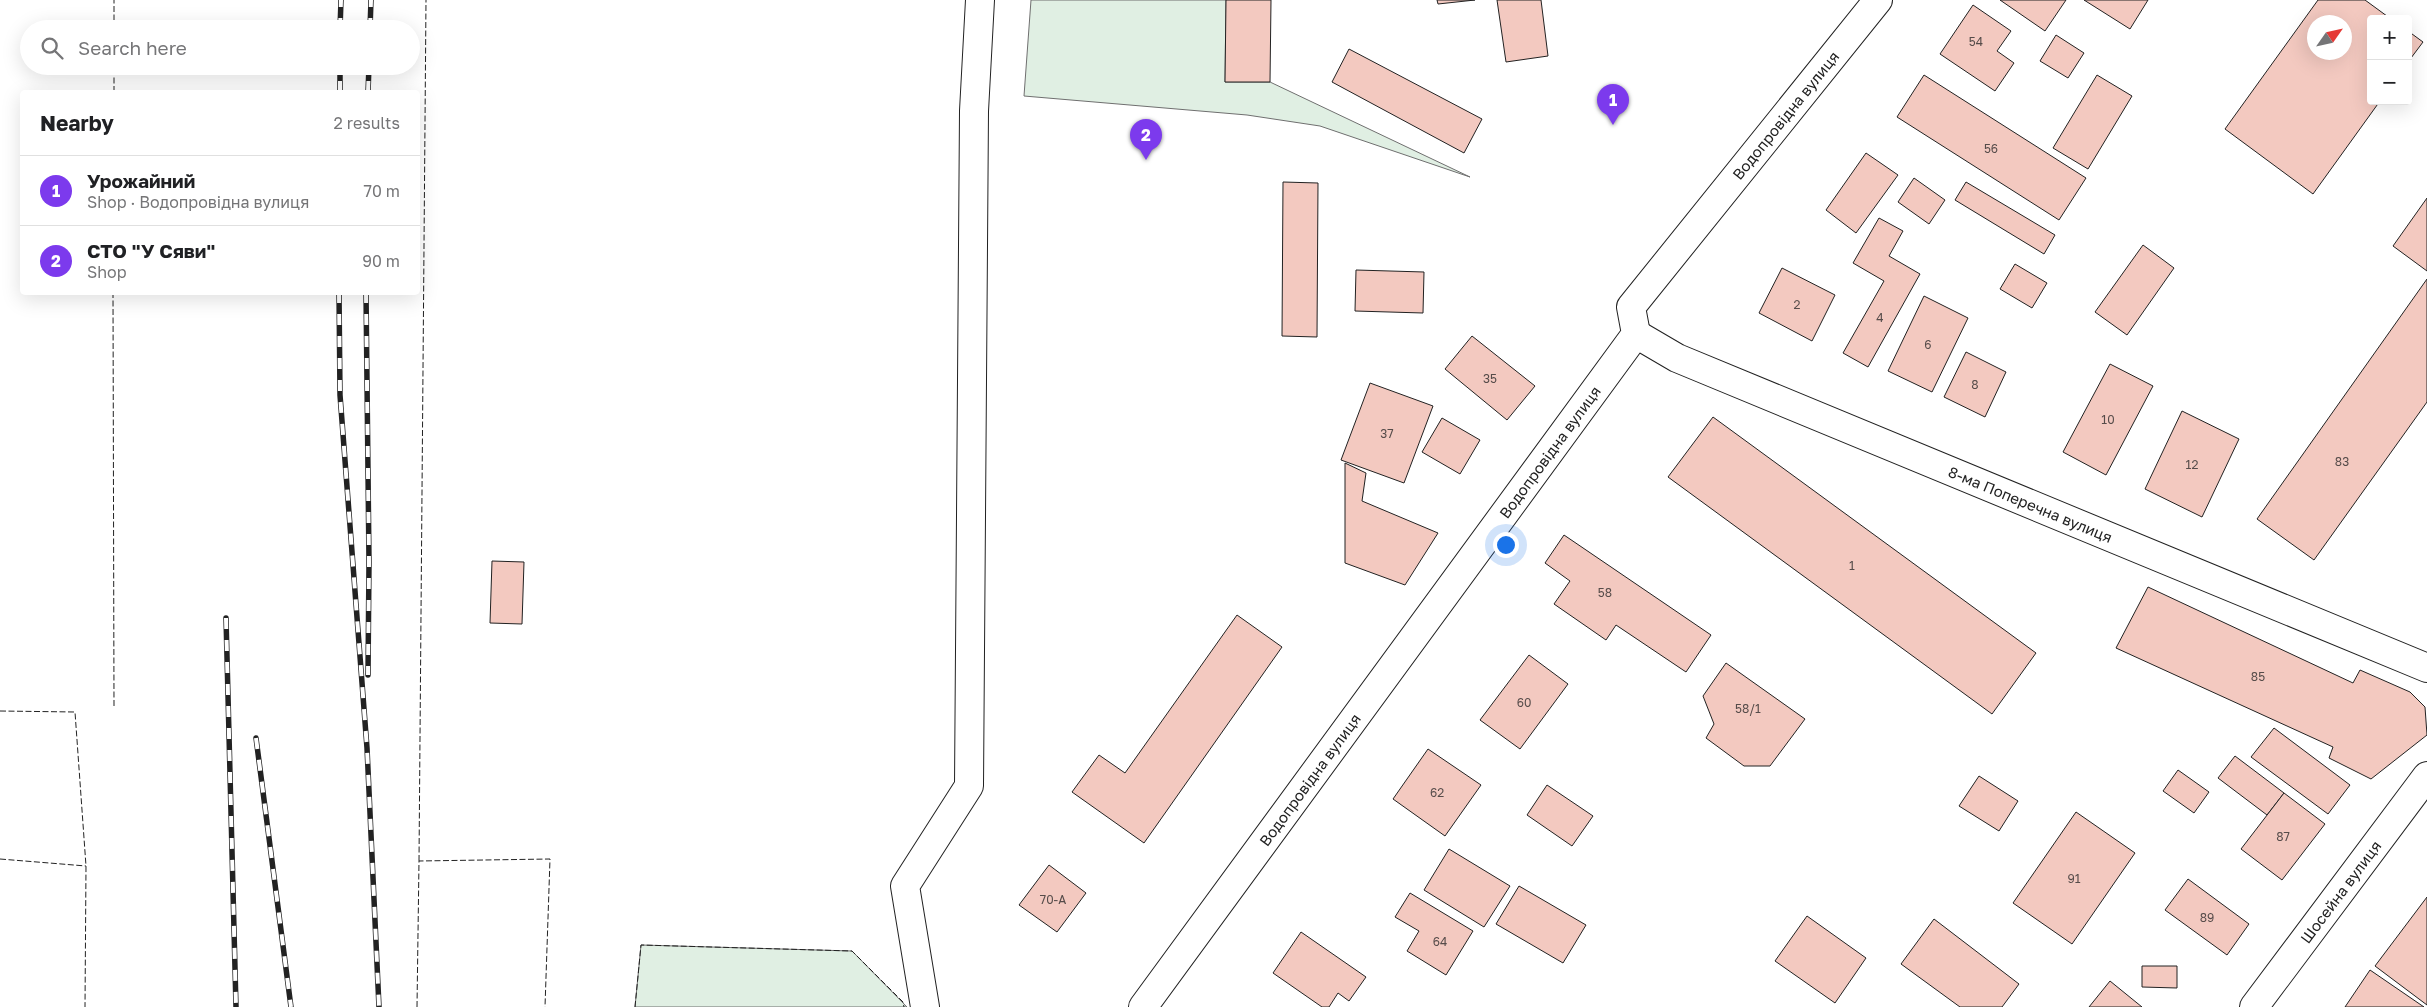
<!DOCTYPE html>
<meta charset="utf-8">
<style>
:root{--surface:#fff;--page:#f6f6f6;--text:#202124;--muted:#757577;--line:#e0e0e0;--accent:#7c3aed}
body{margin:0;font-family:"Golos Text",sans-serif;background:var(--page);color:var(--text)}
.controls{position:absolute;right:15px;top:15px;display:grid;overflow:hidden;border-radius:5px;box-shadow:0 5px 20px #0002}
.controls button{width:45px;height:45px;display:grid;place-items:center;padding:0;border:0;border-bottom:1px solid var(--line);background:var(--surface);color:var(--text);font:25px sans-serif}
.compass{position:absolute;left:2307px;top:15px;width:45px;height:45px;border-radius:50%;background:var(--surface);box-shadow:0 5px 20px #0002;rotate:56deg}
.you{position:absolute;left:1505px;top:544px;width:18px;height:18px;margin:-12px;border:4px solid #fff;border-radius:50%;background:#1a73e8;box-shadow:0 0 0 8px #1a73e833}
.badge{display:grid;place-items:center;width:32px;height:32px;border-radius:50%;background:var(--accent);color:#fff;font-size:16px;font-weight:700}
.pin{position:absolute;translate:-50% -41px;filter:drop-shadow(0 1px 2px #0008)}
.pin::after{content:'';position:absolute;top:26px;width:18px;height:15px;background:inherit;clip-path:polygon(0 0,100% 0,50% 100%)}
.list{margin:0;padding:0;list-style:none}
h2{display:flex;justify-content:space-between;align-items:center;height:65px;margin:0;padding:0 20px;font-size:21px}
h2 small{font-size:16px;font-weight:400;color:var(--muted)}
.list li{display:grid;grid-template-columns:32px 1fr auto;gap:15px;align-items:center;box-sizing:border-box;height:70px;padding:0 20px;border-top:1px solid var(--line)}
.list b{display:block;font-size:19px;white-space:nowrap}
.list p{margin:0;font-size:16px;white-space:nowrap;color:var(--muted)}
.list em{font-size:16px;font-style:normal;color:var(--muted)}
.icon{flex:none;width:28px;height:28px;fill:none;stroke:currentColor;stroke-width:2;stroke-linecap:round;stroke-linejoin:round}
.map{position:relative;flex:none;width:2427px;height:1007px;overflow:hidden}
.search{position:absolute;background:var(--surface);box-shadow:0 5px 20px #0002;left:20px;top:20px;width:400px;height:55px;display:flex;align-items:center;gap:12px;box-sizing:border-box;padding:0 18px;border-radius:28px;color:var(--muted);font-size:19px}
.panel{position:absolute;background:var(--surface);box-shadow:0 5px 20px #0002;left:20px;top:90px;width:400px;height:205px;border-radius:5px}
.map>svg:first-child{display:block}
.green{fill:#e0efe3;stroke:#6f6f6f}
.building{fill:#f3c9c0;stroke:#222;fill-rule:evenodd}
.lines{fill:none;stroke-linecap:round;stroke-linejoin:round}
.minor-casing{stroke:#222;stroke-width:30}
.minor{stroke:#fff;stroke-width:28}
.rail-casing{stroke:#222;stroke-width:5.5}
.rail{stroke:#fff;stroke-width:4;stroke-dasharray:11;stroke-linecap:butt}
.fence{stroke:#222;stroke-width:1;stroke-dasharray:6 2.5;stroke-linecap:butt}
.labels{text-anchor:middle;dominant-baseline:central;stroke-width:4;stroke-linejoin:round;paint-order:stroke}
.number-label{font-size:12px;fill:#564c4a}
.street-label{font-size:15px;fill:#222;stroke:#fff}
</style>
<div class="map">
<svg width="2427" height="1007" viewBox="0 0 2427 1007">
<rect width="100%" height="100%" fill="#fff"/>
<!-- green -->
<g class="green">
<path d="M1031 0H1226L1225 82H1270L1470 177 1320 126 1247 115 1024 96Z"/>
<path d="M641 945 852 951 907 1007H635Z"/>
</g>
<!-- building -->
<g class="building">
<path d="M1226 0H1271L1270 82H1225Z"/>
<path d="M1437 0H1475L1438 4Z"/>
<path d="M1497 0H1541L1548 56 1506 62Z"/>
<path d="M2000 0H2066L2045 31Z"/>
<path d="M2084 0H2148L2130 29Z"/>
<path d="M2318 0H2365L2391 19H2371V101H2380L2313 194 2225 129ZM2314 22H2344V52H2314Z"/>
<path d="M1973 5 2011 31 1997 51 2014 63 1995 91 1940 54Z"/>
<path d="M2408 31 2423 42 2408 62Z"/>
<path d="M2056 35 2084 53 2068 78 2040 61Z"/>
<path d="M1349 49 1482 119 1464 153 1332 82Z"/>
<path d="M1924 75 2086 178 2059 220 1897 117Z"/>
<path d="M2097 75 2132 96 2088 169 2053 148Z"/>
<path d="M1866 153 1898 175 1856 233 1826 210Z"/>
<path d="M1914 178 1945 200 1929 224 1898 202Z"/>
<path d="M1283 182 1318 183 1317 337 1282 336Z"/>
<path d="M1966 182 2055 235 2044 254 1955 200Z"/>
<path d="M2427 198V271L2393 246Z"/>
<path d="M1879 218 1903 231 1889 256 1920 274 1868 367 1843 353 1884 281 1853 263Z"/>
<path d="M2143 245 2174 268 2127 335 2095 312Z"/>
<path d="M2015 264 2047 283 2032 308 2000 289Z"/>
<path d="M1782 268 1835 295 1812 341 1759 313Z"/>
<path d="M1356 270 1424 272 1423 313 1355 311Z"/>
<path d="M2427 279V402L2314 560 2257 519Z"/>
<path d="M1924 296 1968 318 1932 392 1888 371Z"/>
<path d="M1472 336 1535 386 1507 420 1445 369Z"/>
<path d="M1966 352 2006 372 1985 417 1944 397Z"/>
<path d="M2110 364 2153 386 2106 475 2063 452Z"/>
<path d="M1370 383 1433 406 1404 483 1341 460Z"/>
<path d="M2182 411 2239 439 2202 517 2145 489Z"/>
<path d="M1713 417 2036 653 1992 714 1668 477Z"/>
<path d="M1442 418 1480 440 1460 474 1422 452Z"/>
<path d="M1345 463 1366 473 1362 501 1438 533 1405 585 1345 563Z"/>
<path d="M1564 535 1711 635 1686 672 1616 625 1606 640 1554 604 1570 581 1545 563Z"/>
<path d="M492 561 524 562 522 624 490 623Z"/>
<path d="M2148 587 2353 683 2360 670 2410 692 2425 707 2427 735 2371 779 2329 758 2333 747 2116 648Z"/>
<path d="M1237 615 1282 647 1144 843 1072 792 1099 755 1125 773Z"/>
<path d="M1529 655 1568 684 1520 749 1480 720Z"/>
<path d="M1726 663 1805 719 1770 766H1744L1706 738 1714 724 1703 696Z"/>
<path d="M2274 728 2350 785 2328 814 2251 757Z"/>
<path d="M1428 749 1481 785 1445 836 1393 799Z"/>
<path d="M2235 756 2284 793 2267 815 2218 778Z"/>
<path d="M2178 770 2209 792 2194 813 2163 791Z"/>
<path d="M1979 776 2018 801 1999 831 1959 806Z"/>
<path d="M1547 785 1593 816 1572 846 1527 815Z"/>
<path d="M2284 793 2325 824 2282 880 2241 849Z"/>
<path d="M2076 812 2135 853 2072 944 2013 903Z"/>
<path d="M1449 849 1510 886 1484 927 1424 890Z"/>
<path d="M1049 865 1086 893 1057 932 1019 905Z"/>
<path d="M2188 879 2249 924 2227 955 2165 910Z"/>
<path d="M1519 886 1586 925 1563 963 1496 924Z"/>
<path d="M1410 893 1473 931 1446 975 1407 951 1419 931 1395 917Z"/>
<path d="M2427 897V1005L2375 966Z"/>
<path d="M1807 916 1866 958 1835 1003 1775 961Z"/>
<path d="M1934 919 2019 984 2002 1007H1960L1901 964Z"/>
<path d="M1301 932 1366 977 1349 1001 1338 993 1329 1007H1322L1273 973Z"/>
<path d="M2142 966H2177V988L2142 987Z"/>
<path d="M2370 970 2424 1007H2345Z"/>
<path d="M2110 981 2142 1007H2089Z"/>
</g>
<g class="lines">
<defs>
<g id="minor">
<path id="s1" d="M1636 334 1677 358 2427 668"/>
<path d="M925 1007 905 886 969 786 974 111 980 0"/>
<path id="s2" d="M1143 1007 1636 334 1631 307 1878 0"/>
<path id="s3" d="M2254 1007 2427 776"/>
</g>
</defs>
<!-- minor casing -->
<use href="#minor" class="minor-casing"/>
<!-- minor -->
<use href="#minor" class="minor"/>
<defs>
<g id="rail">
<path d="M340 29 341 0"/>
<path d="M370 29 371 0"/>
<path d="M340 92V66"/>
<path d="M368 92 369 66"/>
<path d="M339 292 340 395 367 748 379 1007"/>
<path d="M366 292 369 562 368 675"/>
<path d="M226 618 236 1007"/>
<path d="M256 738 291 1007"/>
</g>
</defs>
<!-- rail casing -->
<use href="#rail" class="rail-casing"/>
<!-- rail -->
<use href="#rail" class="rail"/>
<!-- fence -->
<g class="fence">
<path d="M114 29V0"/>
<path d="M114 92V66"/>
<path d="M113 292 114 706"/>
<path d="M0 711 75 712 86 866 85 1007"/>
<path d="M0 859 86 866"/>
<path d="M419 861 426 0"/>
<path d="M417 1007 419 861 550 859 545 1007"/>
<path d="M635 1007 641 945 852 951 903 1002 904 1007"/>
</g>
</g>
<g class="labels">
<!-- number labels -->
<g class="number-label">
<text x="1976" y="41">54</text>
<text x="1991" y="148">56</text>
<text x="1797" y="304">2</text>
<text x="1880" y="317">4</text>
<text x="1928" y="344">6</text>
<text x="1490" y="378">35</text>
<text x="1975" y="384">8</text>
<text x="2108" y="419">10</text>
<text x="1387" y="433">37</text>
<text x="2342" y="461">83</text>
<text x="2192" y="464">12</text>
<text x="1852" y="565">1</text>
<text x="1605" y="592">58</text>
<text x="2258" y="676">85</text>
<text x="1524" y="702">60</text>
<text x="1748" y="708">58/1</text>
<text x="1437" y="792">62</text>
<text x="2283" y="836">87</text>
<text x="2074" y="878">91</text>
<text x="1053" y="899">70-А</text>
<text x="2207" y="917">89</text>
<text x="1440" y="941">64</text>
</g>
<!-- street labels -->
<g class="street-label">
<text stroke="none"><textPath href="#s2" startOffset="1108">Водопровідна вулиця</textPath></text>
<text stroke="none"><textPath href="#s2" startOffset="688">Водопровідна вулиця</textPath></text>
<text stroke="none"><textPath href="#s1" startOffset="430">8-ма Поперечна вулиця</textPath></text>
<text stroke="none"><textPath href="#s2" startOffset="282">Водопровідна вулиця</textPath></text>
<text stroke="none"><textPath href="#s3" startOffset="144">Шосейна вулиця</textPath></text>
</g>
</g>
</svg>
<div class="controls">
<button>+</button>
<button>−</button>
</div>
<svg class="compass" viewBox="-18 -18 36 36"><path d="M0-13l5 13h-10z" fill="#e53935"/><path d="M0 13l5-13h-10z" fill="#757577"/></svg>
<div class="you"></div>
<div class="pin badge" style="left:1613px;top:125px">1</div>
<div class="pin badge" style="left:1146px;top:160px">2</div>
<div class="search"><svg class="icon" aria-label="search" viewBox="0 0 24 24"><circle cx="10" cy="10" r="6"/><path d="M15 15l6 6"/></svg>Search here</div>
<section class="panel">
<h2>Nearby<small>2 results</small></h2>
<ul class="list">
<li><span class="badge">1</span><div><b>Урожайний</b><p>Shop · Водопровідна вулиця</p></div><em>70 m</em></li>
<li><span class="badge">2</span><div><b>СТО &quot;У Сяви&quot;</b><p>Shop</p></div><em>90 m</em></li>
</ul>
</section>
</div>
